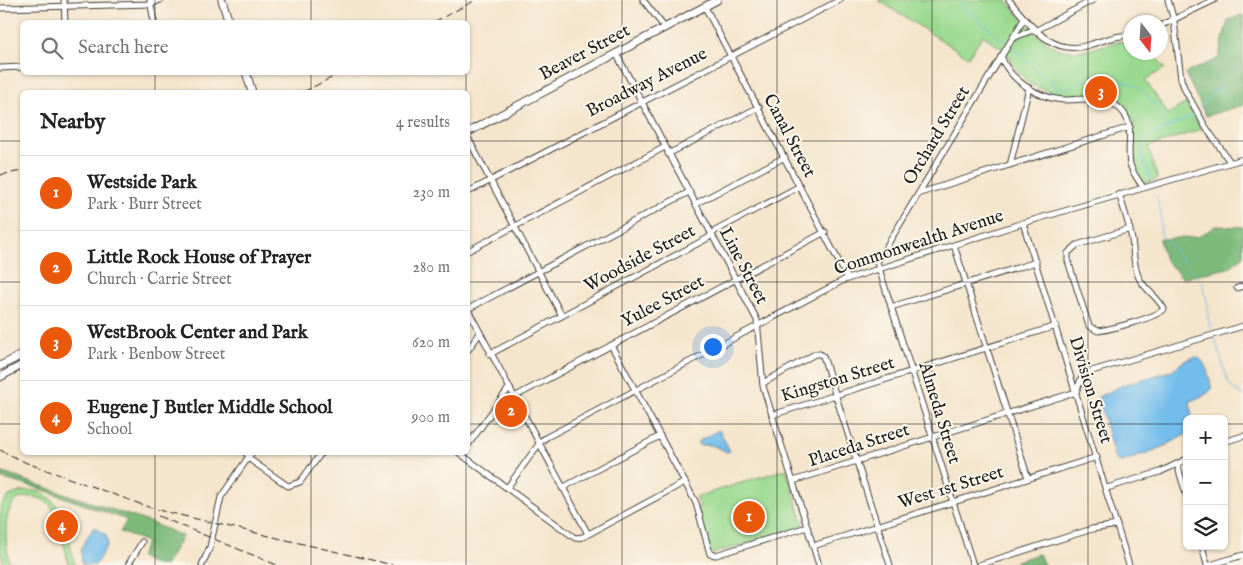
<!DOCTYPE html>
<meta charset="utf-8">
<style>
:root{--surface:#fff;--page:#f2f2f2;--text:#222;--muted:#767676;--line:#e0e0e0;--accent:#ea580c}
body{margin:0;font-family:"IM FELL English",serif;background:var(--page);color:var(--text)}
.controls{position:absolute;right:15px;bottom:15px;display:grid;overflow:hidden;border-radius:8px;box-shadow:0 1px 4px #0004}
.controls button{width:45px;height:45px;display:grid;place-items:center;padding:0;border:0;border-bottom:1px solid var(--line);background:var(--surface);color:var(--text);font:25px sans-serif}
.compass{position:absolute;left:1123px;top:15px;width:45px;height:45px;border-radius:50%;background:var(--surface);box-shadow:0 1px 4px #0004;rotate:163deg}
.you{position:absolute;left:712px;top:346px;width:18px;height:18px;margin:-12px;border:4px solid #fff;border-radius:50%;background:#1a73e8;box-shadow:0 0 0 8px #1a73e833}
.badge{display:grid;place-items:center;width:32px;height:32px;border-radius:50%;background:var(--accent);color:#fff;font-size:16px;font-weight:700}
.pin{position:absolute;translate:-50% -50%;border:2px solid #fff;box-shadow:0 1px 5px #0006}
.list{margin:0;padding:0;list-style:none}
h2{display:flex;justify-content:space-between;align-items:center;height:65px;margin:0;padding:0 20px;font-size:21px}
h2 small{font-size:16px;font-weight:400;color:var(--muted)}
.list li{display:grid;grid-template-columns:32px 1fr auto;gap:15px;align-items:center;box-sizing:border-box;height:75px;padding:0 20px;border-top:1px solid var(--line)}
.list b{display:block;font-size:19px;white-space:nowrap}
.list p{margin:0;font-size:16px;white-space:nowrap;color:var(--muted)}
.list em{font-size:16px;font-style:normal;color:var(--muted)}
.icon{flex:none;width:28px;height:28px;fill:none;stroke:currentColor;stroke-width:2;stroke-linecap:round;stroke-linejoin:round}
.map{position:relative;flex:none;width:1243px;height:565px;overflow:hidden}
.search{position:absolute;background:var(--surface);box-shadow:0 1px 4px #0004;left:20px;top:20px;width:450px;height:55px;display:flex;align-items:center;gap:12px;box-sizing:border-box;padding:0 18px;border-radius:8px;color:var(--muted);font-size:19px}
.panel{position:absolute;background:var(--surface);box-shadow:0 1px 4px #0004;left:20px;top:90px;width:450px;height:365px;border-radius:8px}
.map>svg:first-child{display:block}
.green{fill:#9ada8f;stroke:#5b7b56}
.forest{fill:#7bba7a;stroke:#4c6b4b}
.water{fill:#73bdec;stroke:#486c84}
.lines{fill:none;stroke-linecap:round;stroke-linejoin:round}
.stream{stroke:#73bdec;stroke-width:1}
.minor-casing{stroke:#3d3a36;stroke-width:7}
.major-casing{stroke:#3d3a36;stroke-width:9}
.minor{stroke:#fff;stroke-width:5}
.major{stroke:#fff;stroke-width:7}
.rail{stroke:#1c1c1c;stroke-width:1;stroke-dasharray:8 4;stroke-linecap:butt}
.grid{fill:none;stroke:#1c1c1c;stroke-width:1;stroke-opacity:0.55}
.labels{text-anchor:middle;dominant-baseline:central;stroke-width:4;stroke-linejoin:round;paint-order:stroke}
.street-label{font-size:18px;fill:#1c1c1c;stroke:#fbf7ec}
</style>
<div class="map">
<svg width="1243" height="565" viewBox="0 0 1243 565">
<rect width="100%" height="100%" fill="#fbf7ec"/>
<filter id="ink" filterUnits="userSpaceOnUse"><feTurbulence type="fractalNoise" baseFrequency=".02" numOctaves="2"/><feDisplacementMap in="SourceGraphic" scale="10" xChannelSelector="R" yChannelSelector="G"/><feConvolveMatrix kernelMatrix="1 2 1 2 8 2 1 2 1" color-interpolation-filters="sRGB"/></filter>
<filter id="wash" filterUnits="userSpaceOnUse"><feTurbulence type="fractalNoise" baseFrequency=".0096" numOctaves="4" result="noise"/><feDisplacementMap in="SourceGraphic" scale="20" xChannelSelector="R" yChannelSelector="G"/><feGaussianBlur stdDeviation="1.12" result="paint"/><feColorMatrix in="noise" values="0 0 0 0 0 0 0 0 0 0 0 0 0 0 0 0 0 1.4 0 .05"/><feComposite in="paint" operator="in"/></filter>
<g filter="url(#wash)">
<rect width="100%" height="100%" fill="#f5e5cc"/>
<!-- green -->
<g class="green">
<path d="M878 0H1006C1026 22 1046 55 1081 51 1098 49 1113 40 1130 41V52L1153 53 1165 68 1145 80 1168 114 1186 103 1202 129 1148 147 1158 179 1138 185 1132 166 1133 121 1124 107 1114 99 1101 94 1088 93 1063 96 1029 84 1014 67 1007 53 983 35 968 57Z"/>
<path d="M786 469 804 526 708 555 696 508 700 506 696 497Z"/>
<path d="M23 491C64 485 67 535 75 565H69C64 549 61 518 50 505 44 498 34 496 25 497 0 501 5 543 10 565H4L0 550V506L9 496Z"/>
</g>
<!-- forest -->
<g class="forest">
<path d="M1243 15V105L1206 116 1185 73 1218 59 1228 20Z"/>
<path d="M1216 226 1243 227V257L1228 268 1183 278 1165 260 1159 239 1198 237Z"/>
<path d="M0 472 149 522 182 536 166 565H155L140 557 147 542 120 532 127 520 38 488 0 478Z"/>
<path d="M1039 554 1044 565H1017L1016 561Z"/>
</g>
<!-- water -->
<g class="water">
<path d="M1195 357C1207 358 1209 379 1212 389L1205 395 1190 401 1192 419H1187V434L1163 447 1125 461 1120 462 1115 459 1098 397 1123 385 1171 371 1184 361Z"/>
<path d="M719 430 730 451 727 452 712 445H699L697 442Z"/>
<path d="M94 527 106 535 108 544 95 565H82L81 548Z"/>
</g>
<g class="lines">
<!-- stream -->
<g class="stream">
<path d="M956 0 1006 43"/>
<path d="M1011 47 1039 72 1051 79 1052 86C1066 95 1077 81 1089 76 1139 81 1143 84 1168 128"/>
<path d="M1200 108 1221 84"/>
<path d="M1150 178 1141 152 1146 138 1194 115"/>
<path d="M1156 195 1161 213V235L1202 282 1208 305V319L1211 328"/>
<path d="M1215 339 1228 382 1232 388 1243 395"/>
</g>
</g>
</g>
<g filter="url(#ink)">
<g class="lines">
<defs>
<g id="minor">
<path d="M64 0 65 22"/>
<path d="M150 0 154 22"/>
<path d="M643 0 665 28"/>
<path d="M1009 0C1030 25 1052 57 1089 45 1102 41 1116 35 1130 35"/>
<path d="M1168 0 1174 21 1181 79 1185 90 1205 126 1230 162"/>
<path d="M705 7 848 279"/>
<path d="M0 8 151 4 160 0"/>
<path d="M1160 26 1214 0"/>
<path d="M1013 38 1030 31H1035L1093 0"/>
<path d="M616 53 757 320 763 386 819 565"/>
<path d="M1001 56C1009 80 1038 98 1063 100 1083 101 1100 93 1118 107 1137 122 1126 144 1130 164 1132 172 1138 180 1143 187"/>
<path d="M0 68 22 67"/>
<path d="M468 138 562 316"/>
<path d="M668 154 759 107"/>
<path d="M1010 165 1029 88"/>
<path d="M468 192 840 0"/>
<path d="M920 193 1130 127"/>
<path d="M1119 194C1124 209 1129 224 1132 240 1134 253 1133 266 1139 278 1145 290 1158 297 1164 309 1156 318 1111 329 1098 331L1089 326 1068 261V253L1077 245 1130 229"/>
<path d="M695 204 785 157"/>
<path d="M1023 223 1129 565"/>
<path d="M954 245 1028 478"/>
<path d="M468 251 665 147"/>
<path d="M1237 288 1243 286"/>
<path d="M891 307 1036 262"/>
<path d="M468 309 689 192"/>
<path d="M468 310 588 534"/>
<path d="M611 345 696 503 710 554 716 555 807 527"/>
<path d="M468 350 480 333"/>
<path d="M490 354 708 238 715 231 800 186"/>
<path d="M763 383 815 354H820L823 356 890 565"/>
<path d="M514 397 825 232"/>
<path d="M772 415 1056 326"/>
<path d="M1224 442 1243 436"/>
<path d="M468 445 509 388"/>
<path d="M245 452 252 461 288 486 300 482 322 452"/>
<path d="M458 452 575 538 583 537 685 482"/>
<path d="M1177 464 1187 497"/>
<path d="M793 481 1076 392 1081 379 1092 371 1243 326"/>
<path d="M507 488 541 441 547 437 844 280 1023 223 1243 159"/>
<path d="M562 488 660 436"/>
<path d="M1107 488 1160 472 1187 459"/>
<path d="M813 546 1097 457"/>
<path d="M1202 546 1207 565"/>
<path d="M128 565 142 542"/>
<path d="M202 565 210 547 221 497 252 452"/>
<path d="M973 565 877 262 1024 19"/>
<path d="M979 565 1092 529 1117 525"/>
<path d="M1210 565 1243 555"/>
</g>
<g id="major">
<path d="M222 0 229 22"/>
<path d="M246 72 252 92"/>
<path d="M468 132 717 0"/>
<path d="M0 366 22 355"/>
<path d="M0 377 22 365"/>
</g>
</defs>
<!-- minor casing -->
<use href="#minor" class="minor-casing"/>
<!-- major casing -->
<use href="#major" class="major-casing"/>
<!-- minor -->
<use href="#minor" class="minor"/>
<!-- major -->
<use href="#major" class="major"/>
<!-- rail -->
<g class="rail">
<path d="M434 22 476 0"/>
<path d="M303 92 343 72"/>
<path d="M0 175 22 171"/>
<path d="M0 450 27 463 154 509 393 565"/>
<path d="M158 516 277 565"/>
</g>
</g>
</g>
<!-- grid -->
<path class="grid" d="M155 0V22M311 0V22M466 0V22M622 0V565M777 0V565M932 0V565M1088 0V565M155 72V92M311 72V92M466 72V92M0 141H22M468 141H1243M0 282H22M468 282H1243M0 424H22M468 424H1187M1224 424H1243M155 452V565M311 452V565M466 452V565"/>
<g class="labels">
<!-- street labels -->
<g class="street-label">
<text transform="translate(585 53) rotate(-28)">Beaver Street</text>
<text transform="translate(647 83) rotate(-27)">Broadway Avenue</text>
<text transform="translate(789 136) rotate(62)">Canal Street</text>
<text transform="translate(937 136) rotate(-59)">Orchard Street</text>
<text transform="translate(919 243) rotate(-18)">Commonwealth Avenue</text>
<text transform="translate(640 259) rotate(-28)">Woodside Street</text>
<text transform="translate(743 266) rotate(62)">Line Street</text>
<text transform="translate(663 302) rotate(-28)">Yulee Street</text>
<text transform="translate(838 380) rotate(-17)">Kingston Street</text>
<text transform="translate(1090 390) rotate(73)">Division Street</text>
<text transform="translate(939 413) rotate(73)">Almeda Street</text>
<text transform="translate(859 446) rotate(-18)">Placeda Street</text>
<text transform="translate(951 488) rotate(-17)">West 1st Street</text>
</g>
</g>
</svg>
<div class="controls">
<button>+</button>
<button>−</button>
<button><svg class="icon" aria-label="layers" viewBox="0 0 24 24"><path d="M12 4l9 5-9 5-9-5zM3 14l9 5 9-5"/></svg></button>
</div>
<svg class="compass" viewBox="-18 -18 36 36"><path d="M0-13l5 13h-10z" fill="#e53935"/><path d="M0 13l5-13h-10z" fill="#767676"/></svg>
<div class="you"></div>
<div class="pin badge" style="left:749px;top:517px">1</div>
<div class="pin badge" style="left:511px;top:411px">2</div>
<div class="pin badge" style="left:1101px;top:92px">3</div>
<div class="pin badge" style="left:62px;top:526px">4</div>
<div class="search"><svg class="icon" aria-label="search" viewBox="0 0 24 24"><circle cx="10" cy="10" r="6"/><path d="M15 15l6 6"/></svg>Search here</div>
<section class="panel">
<h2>Nearby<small>4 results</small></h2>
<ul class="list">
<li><span class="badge">1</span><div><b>Westside Park</b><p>Park · Burr Street</p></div><em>230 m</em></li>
<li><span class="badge">2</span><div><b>Little Rock House of Prayer</b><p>Church · Carrie Street</p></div><em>280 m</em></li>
<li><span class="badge">3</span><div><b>WestBrook Center and Park</b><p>Park · Benbow Street</p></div><em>620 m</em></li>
<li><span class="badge">4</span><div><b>Eugene J Butler Middle School</b><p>School</p></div><em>900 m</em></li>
</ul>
</section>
</div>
